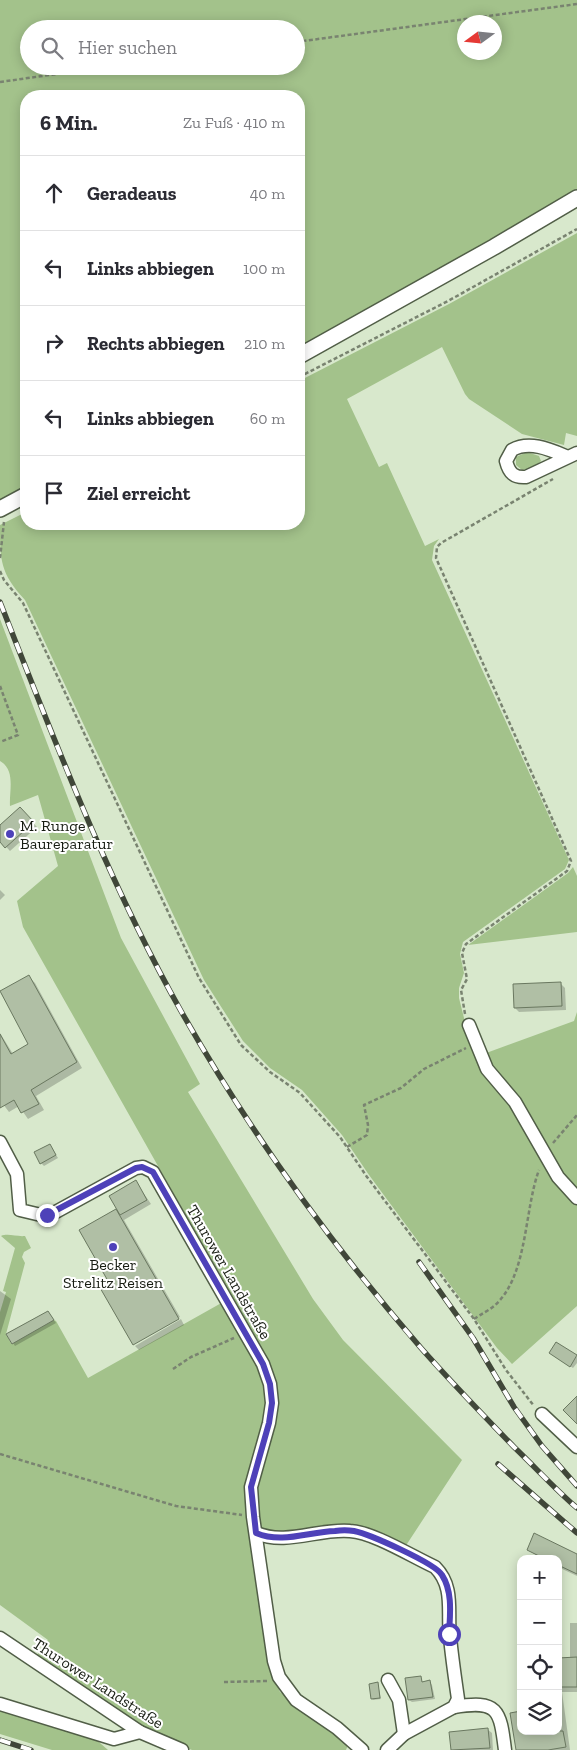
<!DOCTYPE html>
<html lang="de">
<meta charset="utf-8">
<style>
:root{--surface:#fff;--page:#f2f2f3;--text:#2b2b33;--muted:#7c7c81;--line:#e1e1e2}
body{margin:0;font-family:"Zilla Slab",serif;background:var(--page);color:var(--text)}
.controls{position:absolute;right:15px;bottom:15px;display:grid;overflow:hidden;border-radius:10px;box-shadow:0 2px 12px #0003}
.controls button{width:45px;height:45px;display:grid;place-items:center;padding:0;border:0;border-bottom:1px solid var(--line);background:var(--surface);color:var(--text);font:25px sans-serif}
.compass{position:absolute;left:457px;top:15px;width:45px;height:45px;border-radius:50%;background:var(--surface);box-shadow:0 2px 12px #0003;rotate:255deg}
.stop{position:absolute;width:15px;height:15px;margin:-11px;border:4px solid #4e41b9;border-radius:50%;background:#fff}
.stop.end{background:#4e41b9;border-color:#fff;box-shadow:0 1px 5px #0008}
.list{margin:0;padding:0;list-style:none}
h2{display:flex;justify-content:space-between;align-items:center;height:65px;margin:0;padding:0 20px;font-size:21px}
h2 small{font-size:16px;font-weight:400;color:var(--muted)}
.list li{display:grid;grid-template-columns:32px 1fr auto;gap:15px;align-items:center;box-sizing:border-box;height:75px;padding:0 20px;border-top:1px solid var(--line)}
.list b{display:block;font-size:19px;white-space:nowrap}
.list em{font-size:16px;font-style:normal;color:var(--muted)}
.icon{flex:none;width:28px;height:28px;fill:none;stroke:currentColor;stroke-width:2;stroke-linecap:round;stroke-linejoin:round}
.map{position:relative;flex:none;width:577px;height:1750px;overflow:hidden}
.search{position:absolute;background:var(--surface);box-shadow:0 2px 12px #0003;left:20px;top:20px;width:285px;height:55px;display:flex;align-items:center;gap:12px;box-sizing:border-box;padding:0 18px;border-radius:28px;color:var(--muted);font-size:19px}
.panel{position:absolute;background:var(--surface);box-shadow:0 2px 12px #0003;left:20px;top:90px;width:285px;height:440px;border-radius:20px}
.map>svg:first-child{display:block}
.green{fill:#a3c28b;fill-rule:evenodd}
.shadow{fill:#0003}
.building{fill:#b0bfa5;stroke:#6a7860}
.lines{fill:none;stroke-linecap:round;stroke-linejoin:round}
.minor-casing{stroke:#515e47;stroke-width:15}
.major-casing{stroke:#515e47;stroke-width:18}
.path{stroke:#798370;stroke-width:2.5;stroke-dasharray:4 2.5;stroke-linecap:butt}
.minor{stroke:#fff;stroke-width:12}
.major{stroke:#fff;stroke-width:15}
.rail-casing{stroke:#404739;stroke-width:5.5}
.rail{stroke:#fff;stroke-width:4;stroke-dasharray:11;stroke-linecap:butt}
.route{stroke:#4e41b9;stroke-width:6}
.poi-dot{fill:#4e41b9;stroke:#fff;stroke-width:2}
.labels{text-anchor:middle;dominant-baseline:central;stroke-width:4;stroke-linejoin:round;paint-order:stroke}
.poi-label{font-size:16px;fill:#181d13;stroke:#fff;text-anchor:start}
.street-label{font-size:16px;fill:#181d13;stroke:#fff}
</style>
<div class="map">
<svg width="577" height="1750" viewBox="0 0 577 1750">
<rect width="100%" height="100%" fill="#d8e8cc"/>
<!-- green -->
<g class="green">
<path d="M0 0H577V189L480 247 299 347V96H26V488L0 501ZM464 22H494V52H464ZM29 29H296V66H29Z"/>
<path d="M577 233V436L566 433 564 445 522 434 469 399 465 394 442 347 347 399 379 467 387 463 425 546 439 539 434 546 432 560 569 860 565 869 463 942 460 954 464 973 459 988V998L466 1026 478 1056 574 1021 577 1012V1306L512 1364 497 1348 369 1175 342 1135 302 1090 270 1068 243 1041 204 980 25 600C0 573 0 560 0 525L26 512V524H299V381L449 304Z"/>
<path d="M527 452 539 456 541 461 535 467 522 470 516 465V457Z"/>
<path d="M0 619 121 938 200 1084 188 1092 313 1299 343 1340 462 1460 405 1547 367 1532 290 1535 260 1530 269 1664 280 1692 341 1737 348 1745 346 1750H192L142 1730 40 1662 37 1655 48 1640 0 1605V1312L6 1292 3 1291 15 1248 1 1236C8 1233 17 1237 25 1236L31 1248 24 1252 22 1257 25 1263 6 1334 11 1343 54 1320 56 1321 88 1378 232 1297 23 927 17 901 58 866 38 795 10 806C9 791 16 770 0 761Z"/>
<path d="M573 867 577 876V932L468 945 568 873Z"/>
<path d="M0 1708 92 1736 108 1750H52L0 1734Z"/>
</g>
<!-- shadow -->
<g class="shadow">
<path d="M20 809 37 827 10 851 0 840V827Z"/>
<path d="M0 890 5 895 0 900Z"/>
<path d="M29 977 35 983 82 1068 36 1096 44 1110 28 1119 19 1106 9 1112 0 1100V1033L13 1054 30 1045 1 993Z"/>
<path d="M561 984 565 988 566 1010 519 1012 515 1008Z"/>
<path d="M52 1148 58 1158 44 1166 41 1163Z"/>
<path d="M136 1182 151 1204 124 1220 180 1317 134 1343 110 1281 116 1210 120 1214Z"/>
<path d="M0 1291 11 1299 0 1335Z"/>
<path d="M48 1312 56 1323 15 1346 13 1343Z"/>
<path d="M181 1319 184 1325 139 1350 135 1346Z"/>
<path d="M557 1343 577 1357V1363L573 1368 553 1355Z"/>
<path d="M528 1549 577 1555V1576L558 1567V1559H542Z"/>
<path d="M570 1623H577V1692H562L570 1750H517L521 1731H558V1659L570 1658Z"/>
<path d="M420 1677 423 1683 430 1682 432 1685 435 1699 412 1702 409 1700Z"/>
<path d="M378 1684 381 1699 373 1700 372 1699Z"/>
<path d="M487 1729 492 1733 493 1750H452L450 1733Z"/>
</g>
<!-- building -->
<g class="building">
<path d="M20 807 34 822 5 848 0 842V825Z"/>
<path d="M29 975 77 1062 31 1090 39 1104 21 1113 14 1100 0 1108V1034L11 1054 28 1044 0 991Z"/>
<path d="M561 982 562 1006 514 1008 513 984Z"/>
<path d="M50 1144 56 1155 40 1164 34 1152Z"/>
<path d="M136 1180 147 1200 120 1215 109 1196Z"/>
<path d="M116 1209 179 1319 133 1345 99 1286 108 1281 79 1230Z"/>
<path d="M48 1311 54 1320 12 1344 6 1334Z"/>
<path d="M556 1342 577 1355 570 1367 549 1353Z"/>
<path d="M577 1396V1424L563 1410Z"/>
<path d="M534 1533 577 1554V1574L558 1565V1559H545L527 1550Z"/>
<path d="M577 1657V1687H558V1658Z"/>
<path d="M421 1676 422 1682 430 1680 433 1697 408 1700 405 1678Z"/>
<path d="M378 1682 380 1698 371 1699 369 1684Z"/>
<path d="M521 1711V1731H563L566 1747 548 1750H516L510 1713Z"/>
<path d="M488 1728 490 1748 451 1750 449 1732Z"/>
</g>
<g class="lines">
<defs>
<g id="minor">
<path d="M568 457C551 450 530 440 512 450L506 461C509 473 514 478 526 477L577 453"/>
<path d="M469 1025 487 1069 515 1102 558 1177 577 1198"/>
<path d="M0 1142 17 1174 20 1210 41 1215 52 1214 136 1168 143 1167 153 1172 263 1364 270 1384 272 1403 269 1423 251 1487 253 1517 274 1661 279 1677 296 1700 337 1728 362 1750"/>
<path d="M542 1414 577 1447"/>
<path d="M256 1533C286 1546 319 1528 350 1531 373 1532 413 1557 435 1567 455 1587 447 1612 450 1637 452 1658 455 1678 458 1699L454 1707 404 1734 387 1750"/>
<path d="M0 1638 140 1732 182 1750"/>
<path d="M388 1680 399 1700 404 1734"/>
<path d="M0 1704 114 1739 140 1732"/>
<path d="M454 1707C498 1700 500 1709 505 1750"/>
</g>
<g id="major">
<path d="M299 356 494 247 577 198"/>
<path d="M0 509 26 495"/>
</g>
</defs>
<!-- minor casing -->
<use href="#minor" class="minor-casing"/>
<!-- major casing -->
<use href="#major" class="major-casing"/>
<!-- path -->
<g class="path">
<path d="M296 42 577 4"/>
<path d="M0 82 113 66"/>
<path d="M299 377 448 301 577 229"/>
<path d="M0 558 4 522"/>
<path d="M0 571 4 580 23 603 199 978 241 1045 270 1072 300 1093 340 1137 367 1177 474 1319 506 1370 534 1406"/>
<path d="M0 686 18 735 0 742"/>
<path d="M465 1014 461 990 467 979 462 953 466 944 567 871 571 861 436 558 437 547 441 543 553 479"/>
<path d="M553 1143 577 1115"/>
<path d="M347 1147 367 1135 368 1125 364 1105 401 1088 424 1069 466 1048"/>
<path d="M474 1319C481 1314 488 1311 494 1306 528 1277 524 1210 539 1170"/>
<path d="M173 1369 191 1357 234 1338"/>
<path d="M0 1454 176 1506 242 1515"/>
<path d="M224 1682 268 1681"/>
</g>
<!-- minor -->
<use href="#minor" class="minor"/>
<!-- major -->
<use href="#major" class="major"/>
<defs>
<g id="rail">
<path d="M0 602C54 739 108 882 181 1011 249 1131 330 1243 421 1348 451 1382 482 1414 514 1447 535 1467 555 1489 577 1508"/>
<path d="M419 1262 473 1338 514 1407 542 1446 577 1486"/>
<path d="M498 1464 577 1533"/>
<path d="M0 1740 31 1750"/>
</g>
</defs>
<!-- rail casing -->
<use href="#rail" class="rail-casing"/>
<!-- rail -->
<use href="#rail" class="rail"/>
</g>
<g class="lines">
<!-- route -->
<path class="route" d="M47 1215 136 1168 142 1167 153 1172 263 1364 270 1384 272 1403 269 1423 251 1487 256 1533C282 1544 308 1532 335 1531 341 1530 348 1530 354 1531 369 1534 435 1563 442 1575 453 1592 450 1615 449 1634"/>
</g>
<!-- markers -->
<g class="poi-dot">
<circle cx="10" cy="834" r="5"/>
<circle cx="113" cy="1247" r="5"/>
</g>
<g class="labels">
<!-- poi labels -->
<g class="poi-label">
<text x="20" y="825">M. Runge<tspan x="20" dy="18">Baureparatur</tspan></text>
<text x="113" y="1264" text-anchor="middle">Becker<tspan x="113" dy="18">Strelitz Reisen</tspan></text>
</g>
<!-- street labels -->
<g class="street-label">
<text transform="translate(229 1272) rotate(60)">Thurower Landstraße</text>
<text transform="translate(98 1683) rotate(33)">Thurower Landstraße</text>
</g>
</g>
</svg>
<div class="controls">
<button>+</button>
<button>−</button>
<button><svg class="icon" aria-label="locate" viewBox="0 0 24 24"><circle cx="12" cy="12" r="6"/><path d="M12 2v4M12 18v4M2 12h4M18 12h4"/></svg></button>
<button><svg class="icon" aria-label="layers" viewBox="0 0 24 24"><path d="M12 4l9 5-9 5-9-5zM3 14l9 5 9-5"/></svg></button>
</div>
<svg class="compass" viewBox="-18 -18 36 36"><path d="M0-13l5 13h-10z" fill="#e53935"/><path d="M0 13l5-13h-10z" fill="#7c7c81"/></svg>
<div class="stop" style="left:449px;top:1634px"></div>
<div class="stop end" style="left:47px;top:1215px"></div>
<div class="search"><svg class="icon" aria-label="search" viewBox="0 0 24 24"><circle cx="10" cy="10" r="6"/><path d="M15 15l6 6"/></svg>Hier suchen</div>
<section class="panel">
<h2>6 Min.<small>Zu Fuß · 410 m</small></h2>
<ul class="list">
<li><svg class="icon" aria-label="ahead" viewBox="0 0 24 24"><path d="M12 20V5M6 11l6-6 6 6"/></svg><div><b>Geradeaus</b></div><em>40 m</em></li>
<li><svg class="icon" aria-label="left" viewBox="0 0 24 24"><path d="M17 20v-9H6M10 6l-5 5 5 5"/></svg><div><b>Links abbiegen</b></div><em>100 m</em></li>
<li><svg class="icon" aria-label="right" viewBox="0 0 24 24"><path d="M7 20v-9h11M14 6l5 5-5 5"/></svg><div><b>Rechts abbiegen</b></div><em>210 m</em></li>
<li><svg class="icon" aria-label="left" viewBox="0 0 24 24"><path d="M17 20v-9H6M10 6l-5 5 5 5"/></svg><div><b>Links abbiegen</b></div><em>60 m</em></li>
<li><svg class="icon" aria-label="arrive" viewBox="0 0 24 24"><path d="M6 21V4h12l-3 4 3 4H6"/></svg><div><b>Ziel erreicht</b></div></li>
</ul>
</section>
</div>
